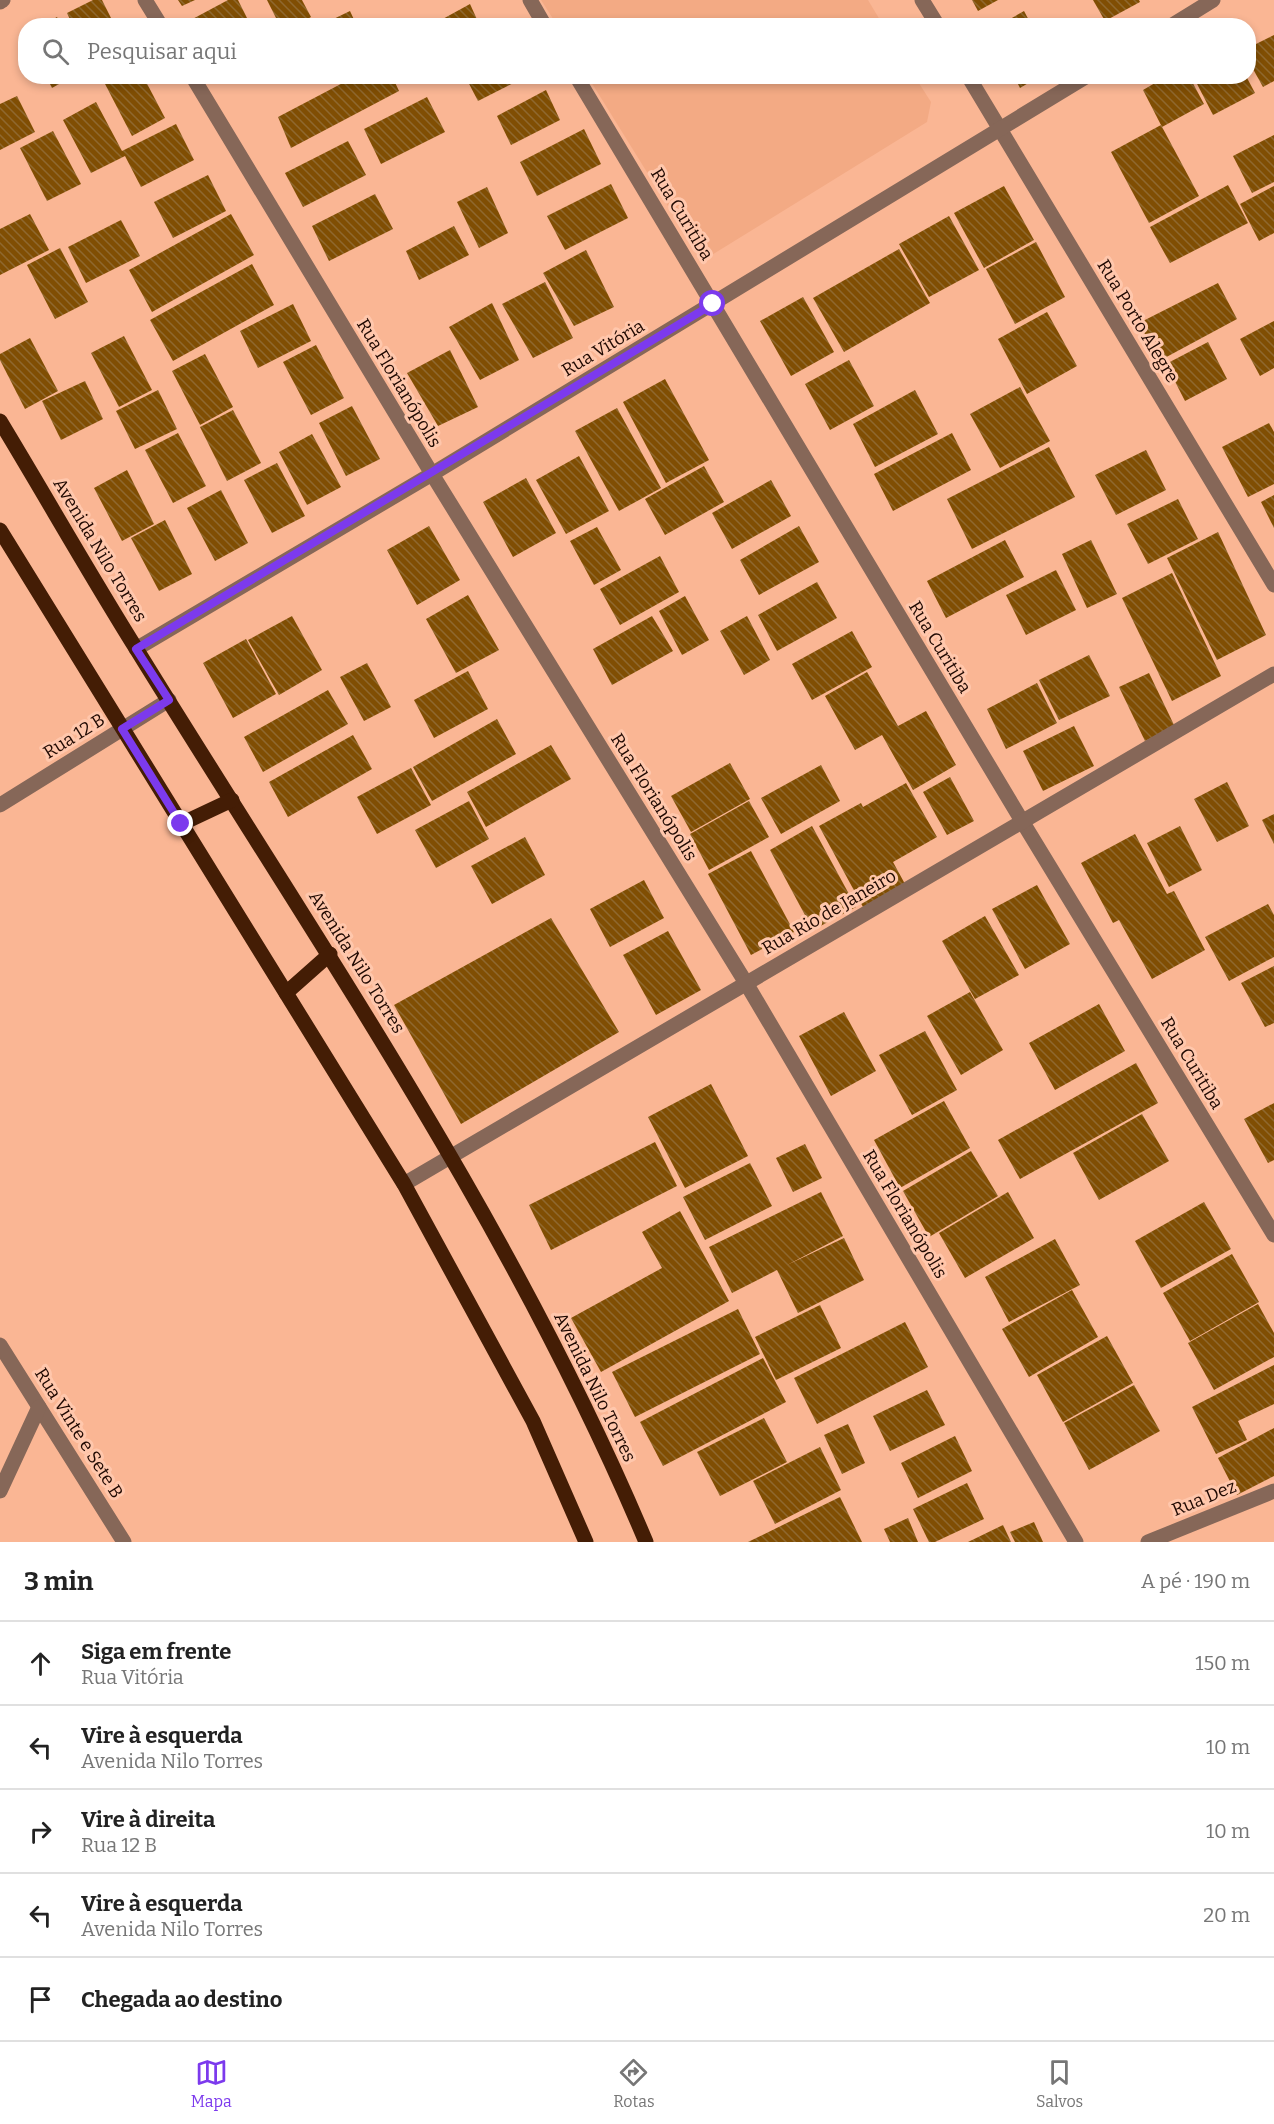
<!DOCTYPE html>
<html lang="pt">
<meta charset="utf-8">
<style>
:root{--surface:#fff;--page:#f6f6f6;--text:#222;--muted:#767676;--line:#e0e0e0;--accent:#7c3aed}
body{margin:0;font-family:Bitter,serif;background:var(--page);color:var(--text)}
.stop{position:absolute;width:18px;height:18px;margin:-14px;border:4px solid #7c3aed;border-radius:50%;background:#fff}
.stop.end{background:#7c3aed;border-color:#fff;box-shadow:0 2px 6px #0008}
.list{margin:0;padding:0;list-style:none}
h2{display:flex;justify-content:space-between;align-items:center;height:78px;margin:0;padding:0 24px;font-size:26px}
h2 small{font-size:20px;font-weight:400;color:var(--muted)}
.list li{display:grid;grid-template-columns:39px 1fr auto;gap:18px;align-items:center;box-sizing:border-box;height:84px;padding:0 24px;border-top:2px solid var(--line)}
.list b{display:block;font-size:22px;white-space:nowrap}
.list p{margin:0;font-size:20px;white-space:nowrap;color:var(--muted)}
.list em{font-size:20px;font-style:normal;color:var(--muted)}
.icon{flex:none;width:33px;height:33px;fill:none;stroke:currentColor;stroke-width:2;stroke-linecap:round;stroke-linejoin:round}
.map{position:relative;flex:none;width:1274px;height:1542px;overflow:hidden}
.search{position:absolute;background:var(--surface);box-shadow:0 3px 9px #0003;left:18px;right:18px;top:18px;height:66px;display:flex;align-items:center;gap:15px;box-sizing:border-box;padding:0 21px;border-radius:24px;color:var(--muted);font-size:22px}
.sheet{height:498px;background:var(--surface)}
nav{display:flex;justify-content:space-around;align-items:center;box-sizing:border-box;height:84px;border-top:2px solid var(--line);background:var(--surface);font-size:16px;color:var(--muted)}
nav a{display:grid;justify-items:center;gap:3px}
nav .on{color:var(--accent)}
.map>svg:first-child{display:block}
.built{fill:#f3aa84}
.building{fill:url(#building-back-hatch)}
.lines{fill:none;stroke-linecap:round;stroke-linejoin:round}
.minor{stroke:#866758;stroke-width:15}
.major{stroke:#441d05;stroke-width:15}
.route{stroke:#7c3aed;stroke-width:8}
.labels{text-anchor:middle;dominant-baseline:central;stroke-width:6;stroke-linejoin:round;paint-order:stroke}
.street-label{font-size:18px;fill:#1f0800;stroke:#ffc7ac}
</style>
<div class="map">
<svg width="1274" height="1542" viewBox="0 0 1274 1542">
<defs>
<pattern id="building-back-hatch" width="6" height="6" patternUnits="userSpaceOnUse" patternTransform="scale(1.5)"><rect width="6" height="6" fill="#804e03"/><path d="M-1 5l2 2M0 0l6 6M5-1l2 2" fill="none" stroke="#8f682f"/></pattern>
</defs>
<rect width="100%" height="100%" fill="#fab694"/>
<!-- built -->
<g class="built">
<path d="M541 0H868L883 25H557Z"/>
<path d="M588 77H915L931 102 927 122 702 261Z"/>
</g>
<!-- building -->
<g class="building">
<path d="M93 0H102L115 26H73L67 13Z"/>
<path d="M178 0H195L182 6Z"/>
<path d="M228 0H238L250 24 189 26 187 22Z"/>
<path d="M267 0H302L311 17 296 26H280Z"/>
<path d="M972 0H998L978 11Z"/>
<path d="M1093 0H1139L1140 2 1105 21Z"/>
<path d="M470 4 480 26H430Z"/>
<path d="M350 11 357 26H319Z"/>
<path d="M1024 11 1032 26H998Z"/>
<path d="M57 17 61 26H41Z"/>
<path d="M1274 35V81L1263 87 1248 60V48Z"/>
<path d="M46 76H73L52 88Z"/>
<path d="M115 76H143L165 118 132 136 104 82Z"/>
<path d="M220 76H235L223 83Z"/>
<path d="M356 76H392L399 91 291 148 278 117Z"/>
<path d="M465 76H527L478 101Z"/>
<path d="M1014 76H1040L1020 88Z"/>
<path d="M1167 76H1189L1204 104 1162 127 1143 90Z"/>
<path d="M1196 76H1246L1255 93 1213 115 1194 78Z"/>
<path d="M546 90 560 120 511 145 497 116Z"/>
<path d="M17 96 35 132 0 150V104Z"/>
<path d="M427 97 445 132 381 164 364 129Z"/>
<path d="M96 102 122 151 176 124 194 160 141 187 125 156 91 173 63 120Z"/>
<path d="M1161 125 1199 196 1149 223 1111 152Z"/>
<path d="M584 129 601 164 537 196 520 162Z"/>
<path d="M53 131 81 184 47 201 20 148Z"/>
<path d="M1274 135V182L1252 193 1233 156Z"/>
<path d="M348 141 366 175 303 207 285 173Z"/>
<path d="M208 175 226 211 173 238 154 202Z"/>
<path d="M611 184 628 218 565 250 547 216Z"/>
<path d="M1228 185 1248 223 1170 263 1150 227Z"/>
<path d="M1004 186 1034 240 984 268 954 213Z"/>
<path d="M1274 186V233L1259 241 1240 204Z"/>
<path d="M487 187 508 233 479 248 457 202Z"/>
<path d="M375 194 393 229 329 261 312 226Z"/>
<path d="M30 214 49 250 0 275V229Z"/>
<path d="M231 214 254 255 152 312 129 270Z"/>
<path d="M949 216 979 270 929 297 899 244Z"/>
<path d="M121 220 140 256 86 283 68 247Z"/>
<path d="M454 226 469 255 419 280 406 251Z"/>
<path d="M1036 242 1065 297 1015 324 986 269Z"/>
<path d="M60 248 88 302 55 319 27 265Z"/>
<path d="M899 249 930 303 844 352 813 298Z"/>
<path d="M586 250 614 307 574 326 543 273Z"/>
<path d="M252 264 274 305 173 361 150 320Z"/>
<path d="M545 282 573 338 533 358 502 304Z"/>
<path d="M1218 283 1237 319 1159 361 1139 323Z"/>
<path d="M803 297 834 352 791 376 760 321Z"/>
<path d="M492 303 519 360 480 380 449 327Z"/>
<path d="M293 304 311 341 258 368 240 331Z"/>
<path d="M1047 312 1077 366 1027 394 998 339Z"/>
<path d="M1274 321V368L1260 376 1240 339Z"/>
<path d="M124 336 152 390 119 407 91 353Z"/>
<path d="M30 338 58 391 25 409 0 360V354Z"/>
<path d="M1208 342 1227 379 1185 401 1166 364Z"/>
<path d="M316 345 344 398 311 415 283 362Z"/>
<path d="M450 350 478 407 438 426 407 373Z"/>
<path d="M205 354 233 407 200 425 172 371Z"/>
<path d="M849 360 874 406 830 430 805 384Z"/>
<path d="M665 379 709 460 666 483 623 402Z"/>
<path d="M85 381 103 419 61 440 42 401Z"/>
<path d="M1020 387 1050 441 1000 468 970 414Z"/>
<path d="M158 390 177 429 135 449 116 411Z"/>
<path d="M915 390 938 434 875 467 853 424Z"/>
<path d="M352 406 380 459 346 476 319 423Z"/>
<path d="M617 408 661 488 619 511 575 431Z"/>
<path d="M233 410 261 463 227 481 200 427Z"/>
<path d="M1269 423 1274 432V484L1248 497 1222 447Z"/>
<path d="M178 433 206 486 173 503 145 450Z"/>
<path d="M952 433 971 470 893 511 874 474Z"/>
<path d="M312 434 341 487 307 505 279 452Z"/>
<path d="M1049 447 1075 497 972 549 947 499Z"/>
<path d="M1146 450 1166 490 1116 515 1095 475Z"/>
<path d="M579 456 609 511 566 534 536 480Z"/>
<path d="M277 463 305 516 272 533 244 480Z"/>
<path d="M704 466 724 502 665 535 645 499Z"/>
<path d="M127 470 154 524 122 541 94 488Z"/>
<path d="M526 478 556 533 513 557 483 502Z"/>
<path d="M771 480 791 516 732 549 712 513Z"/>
<path d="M221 490 248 543 215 561 187 508Z"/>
<path d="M1274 495V528L1261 502Z"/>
<path d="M1178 499 1198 539 1148 564 1127 524Z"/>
<path d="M165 520 192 574 159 591 131 538Z"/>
<path d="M429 526 460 580 417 605 387 550Z"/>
<path d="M799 526 819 562 759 595 740 560Z"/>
<path d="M597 527 621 570 594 585 570 541Z"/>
<path d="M1218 532 1266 635 1217 660 1167 558Z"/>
<path d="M1005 540 1024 577 946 618 927 581Z"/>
<path d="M1091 540 1117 594 1087 608 1062 554Z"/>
<path d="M660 556 679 592 620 625 600 589Z"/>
<path d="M1056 570 1076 610 1026 635 1006 595Z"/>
<path d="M1172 573 1221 676 1172 701 1122 598Z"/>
<path d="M817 582 837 618 777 651 758 615Z"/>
<path d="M468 595 499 650 456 673 426 619Z"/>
<path d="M685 596 709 640 682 655 659 611Z"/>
<path d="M292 616 322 670 279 695 248 640Z"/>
<path d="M652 616 673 651 612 685 593 649Z"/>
<path d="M747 616 770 660 744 675 720 631Z"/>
<path d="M852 631 872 667 812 700 792 664Z"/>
<path d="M246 639 276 694 233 718 203 663Z"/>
<path d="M1089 655 1110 696 1059 720 1039 680Z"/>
<path d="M367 663 391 707 364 721 340 677Z"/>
<path d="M468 671 488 709 434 738 414 700Z"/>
<path d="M867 672 898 726 926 711 956 765 913 790 882 735 855 750 825 696Z"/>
<path d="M1149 673 1175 727 1145 741 1119 687Z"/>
<path d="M1037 683 1057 723 1006 749 987 709Z"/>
<path d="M328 690 348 724 263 772 244 737Z"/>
<path d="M497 719 516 754 432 801 413 767Z"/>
<path d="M1074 726 1094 766 1043 791 1023 751Z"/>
<path d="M353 735 372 769 288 817 269 782Z"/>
<path d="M551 745 571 779 486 827 467 792Z"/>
<path d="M730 763 750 799 691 832 671 796Z"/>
<path d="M821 765 840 801 781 834 761 798Z"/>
<path d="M411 768 431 805 377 834 357 797Z"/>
<path d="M950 777 974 821 947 835 923 792Z"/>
<path d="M1227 782 1249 826 1217 842 1194 799Z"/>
<path d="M906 783 937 837 893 862 905 884 863 907 819 826 861 803 863 807Z"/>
<path d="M469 801 489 839 436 868 415 830Z"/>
<path d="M749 801 769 837 709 870 690 834Z"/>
<path d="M1274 814V844L1262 820Z"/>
<path d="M812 826 856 907 813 930 770 850Z"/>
<path d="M1180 826 1202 870 1169 887 1147 843Z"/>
<path d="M1135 834 1167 894 1174 891 1205 950 1152 979 1119 920 1113 923 1081 863Z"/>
<path d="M525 837 545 875 492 904 471 866Z"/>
<path d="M751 851 794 932 751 955 708 874Z"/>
<path d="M644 880 664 918 610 947 590 909Z"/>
<path d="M1037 885 1070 944 1025 969 992 909Z"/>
<path d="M1268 904 1274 915V957L1229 981 1205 937Z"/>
<path d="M985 916 1019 975 975 999 942 941Z"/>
<path d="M551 918 619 1032 461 1124 394 1005Z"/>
<path d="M668 931 701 990 656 1015 623 955Z"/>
<path d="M1274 966V1023L1265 1027 1241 983Z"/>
<path d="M970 992 1003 1050 961 1075 927 1016Z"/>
<path d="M1099 1004 1125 1051 1055 1090 1029 1043Z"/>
<path d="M844 1012 876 1071 831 1096 799 1036Z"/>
<path d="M925 1031 957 1090 912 1115 879 1055Z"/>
<path d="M1136 1063 1158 1103 1020 1179 998 1140Z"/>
<path d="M711 1084 748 1156 685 1188 648 1117Z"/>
<path d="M944 1101 970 1148 900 1188 874 1140Z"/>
<path d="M1274 1103V1160L1268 1163 1244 1119Z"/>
<path d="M1142 1114 1169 1161 1099 1200 1073 1153Z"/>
<path d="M655 1142 677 1186 551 1250 529 1205Z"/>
<path d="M805 1144 822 1178 793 1192 776 1158Z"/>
<path d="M971 1151 998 1196 929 1237 903 1191Z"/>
<path d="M750 1163 772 1206 705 1240 683 1197Z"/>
<path d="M821 1192 843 1236 787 1265 844 1238 864 1280 798 1313 777 1270 732 1293 709 1247Z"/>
<path d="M1008 1192 1034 1238 965 1278 939 1233Z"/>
<path d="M1204 1202 1231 1249 1161 1288 1135 1241Z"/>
<path d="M680 1211 729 1301 601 1372 571 1318 662 1268 642 1232Z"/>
<path d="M1055 1239 1080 1285 1009 1322 985 1277Z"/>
<path d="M1232 1254 1259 1302 1190 1341 1163 1293Z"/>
<path d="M1072 1290 1098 1337 1029 1377 1002 1329Z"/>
<path d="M1258 1304 1274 1333V1357L1214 1390 1188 1343Z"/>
<path d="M820 1305 841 1348 776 1380 755 1337Z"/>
<path d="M738 1309 760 1354 635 1417 612 1372Z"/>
<path d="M905 1322 928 1367 817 1424 794 1378Z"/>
<path d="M1107 1336 1133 1383 1063 1422 1037 1375Z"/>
<path d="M763 1358 786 1402 663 1466 640 1422Z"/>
<path d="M1274 1365V1404L1238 1421 1247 1440 1216 1454 1192 1407Z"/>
<path d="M1134 1385 1160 1431 1089 1470 1064 1423Z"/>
<path d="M927 1390 945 1425 890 1451 873 1416Z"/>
<path d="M764 1418 787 1462 720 1496 697 1452Z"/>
<path d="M848 1424 865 1463 842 1474 824 1435Z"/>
<path d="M1274 1428V1476L1237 1495 1218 1458Z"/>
<path d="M955 1436 972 1471 918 1498 901 1463Z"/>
<path d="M820 1447 841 1490 775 1524 753 1481Z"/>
<path d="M967 1483 984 1519 935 1542H929L913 1509Z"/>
<path d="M840 1497 862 1542H748Z"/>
<path d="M908 1518 918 1542H890L884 1529Z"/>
<path d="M1034 1522 1043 1542H1015L1010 1532Z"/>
<path d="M1003 1525 1011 1542H968Z"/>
</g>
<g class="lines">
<!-- minor -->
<g class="minor">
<path d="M145 0 161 26"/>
<path d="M530 0 545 26"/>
<path d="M922 0 938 26"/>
<path d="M0 2 3 0"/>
<path d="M1171 26 1213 0"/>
<path d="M192 76 432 474 746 983 1076 1542"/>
<path d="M576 76 1022 821 1274 1235"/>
<path d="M968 76 1274 585"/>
<path d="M136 649 432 474 1087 76"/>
<path d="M0 805 169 700"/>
<path d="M404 1184 1274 674"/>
<path d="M0 1345 124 1542"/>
<path d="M0 1491 39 1407"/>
<path d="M1148 1542 1274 1491"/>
</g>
<!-- major -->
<g class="major">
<path d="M0 421C46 497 90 575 137 650 317 942 513 1225 646 1542"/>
<path d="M0 530 404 1184 533 1421 586 1542"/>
<path d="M181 824 232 800"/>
<path d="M286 993 330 954"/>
</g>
</g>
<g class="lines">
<!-- route -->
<path class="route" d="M181 824 122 729 169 700 136 649 713 304"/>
</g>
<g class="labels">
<!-- street labels -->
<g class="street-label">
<text transform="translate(682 214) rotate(59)">Rua Curitiba</text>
<text transform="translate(1138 321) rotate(59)">Rua Porto Alegre</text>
<text transform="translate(603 348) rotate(-31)">Rua Vitória</text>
<text transform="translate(399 383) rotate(59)">Rua Florianópolis</text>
<text transform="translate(100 550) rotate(59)">Avenida Nilo Torres</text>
<text transform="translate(940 647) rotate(59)">Rua Curitiba</text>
<text transform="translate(74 736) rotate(-32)">Rua 12 B</text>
<text transform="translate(654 797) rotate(58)">Rua Florianópolis</text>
<text transform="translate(829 912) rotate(-30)">Rua Rio de Janeiro</text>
<text transform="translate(357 962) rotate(58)">Avenida Nilo Torres</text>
<text transform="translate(1192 1063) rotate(59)">Rua Curitiba</text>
<text transform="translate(905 1214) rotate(59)">Rua Florianópolis</text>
<text transform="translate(595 1387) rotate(64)">Avenida Nilo Torres</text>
<text transform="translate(79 1433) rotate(58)">Rua Vinte e Sete B</text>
<text transform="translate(1204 1498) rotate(-22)">Rua Dez</text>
</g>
</g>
</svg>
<div class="stop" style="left:713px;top:304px"></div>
<div class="stop end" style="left:181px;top:824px"></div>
<div class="search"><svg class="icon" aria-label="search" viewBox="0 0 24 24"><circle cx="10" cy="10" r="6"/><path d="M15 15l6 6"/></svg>Pesquisar aqui</div>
</div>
<section class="sheet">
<h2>3 min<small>A pé · 190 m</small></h2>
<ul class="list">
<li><svg class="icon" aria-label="ahead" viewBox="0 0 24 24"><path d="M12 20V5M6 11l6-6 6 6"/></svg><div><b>Siga em frente</b><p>Rua Vitória</p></div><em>150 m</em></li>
<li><svg class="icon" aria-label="left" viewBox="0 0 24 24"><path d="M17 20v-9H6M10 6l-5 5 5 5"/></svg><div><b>Vire à esquerda</b><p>Avenida Nilo Torres</p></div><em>10 m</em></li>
<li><svg class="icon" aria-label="right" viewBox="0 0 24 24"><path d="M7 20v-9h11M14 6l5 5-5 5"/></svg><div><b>Vire à direita</b><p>Rua 12 B</p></div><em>10 m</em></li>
<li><svg class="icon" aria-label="left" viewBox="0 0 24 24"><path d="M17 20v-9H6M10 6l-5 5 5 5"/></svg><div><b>Vire à esquerda</b><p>Avenida Nilo Torres</p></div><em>20 m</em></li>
<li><svg class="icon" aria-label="arrive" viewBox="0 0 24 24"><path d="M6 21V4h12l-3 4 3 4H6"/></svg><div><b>Chegada ao destino</b></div></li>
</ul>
</section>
<nav>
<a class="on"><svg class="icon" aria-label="map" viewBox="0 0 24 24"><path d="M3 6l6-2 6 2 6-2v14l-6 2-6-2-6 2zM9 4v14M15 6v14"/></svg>Mapa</a>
<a><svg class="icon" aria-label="directions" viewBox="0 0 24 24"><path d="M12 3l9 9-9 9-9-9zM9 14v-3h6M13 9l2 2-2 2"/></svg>Rotas</a>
<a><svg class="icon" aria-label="saved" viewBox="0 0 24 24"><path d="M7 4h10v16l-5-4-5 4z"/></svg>Salvos</a>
</nav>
